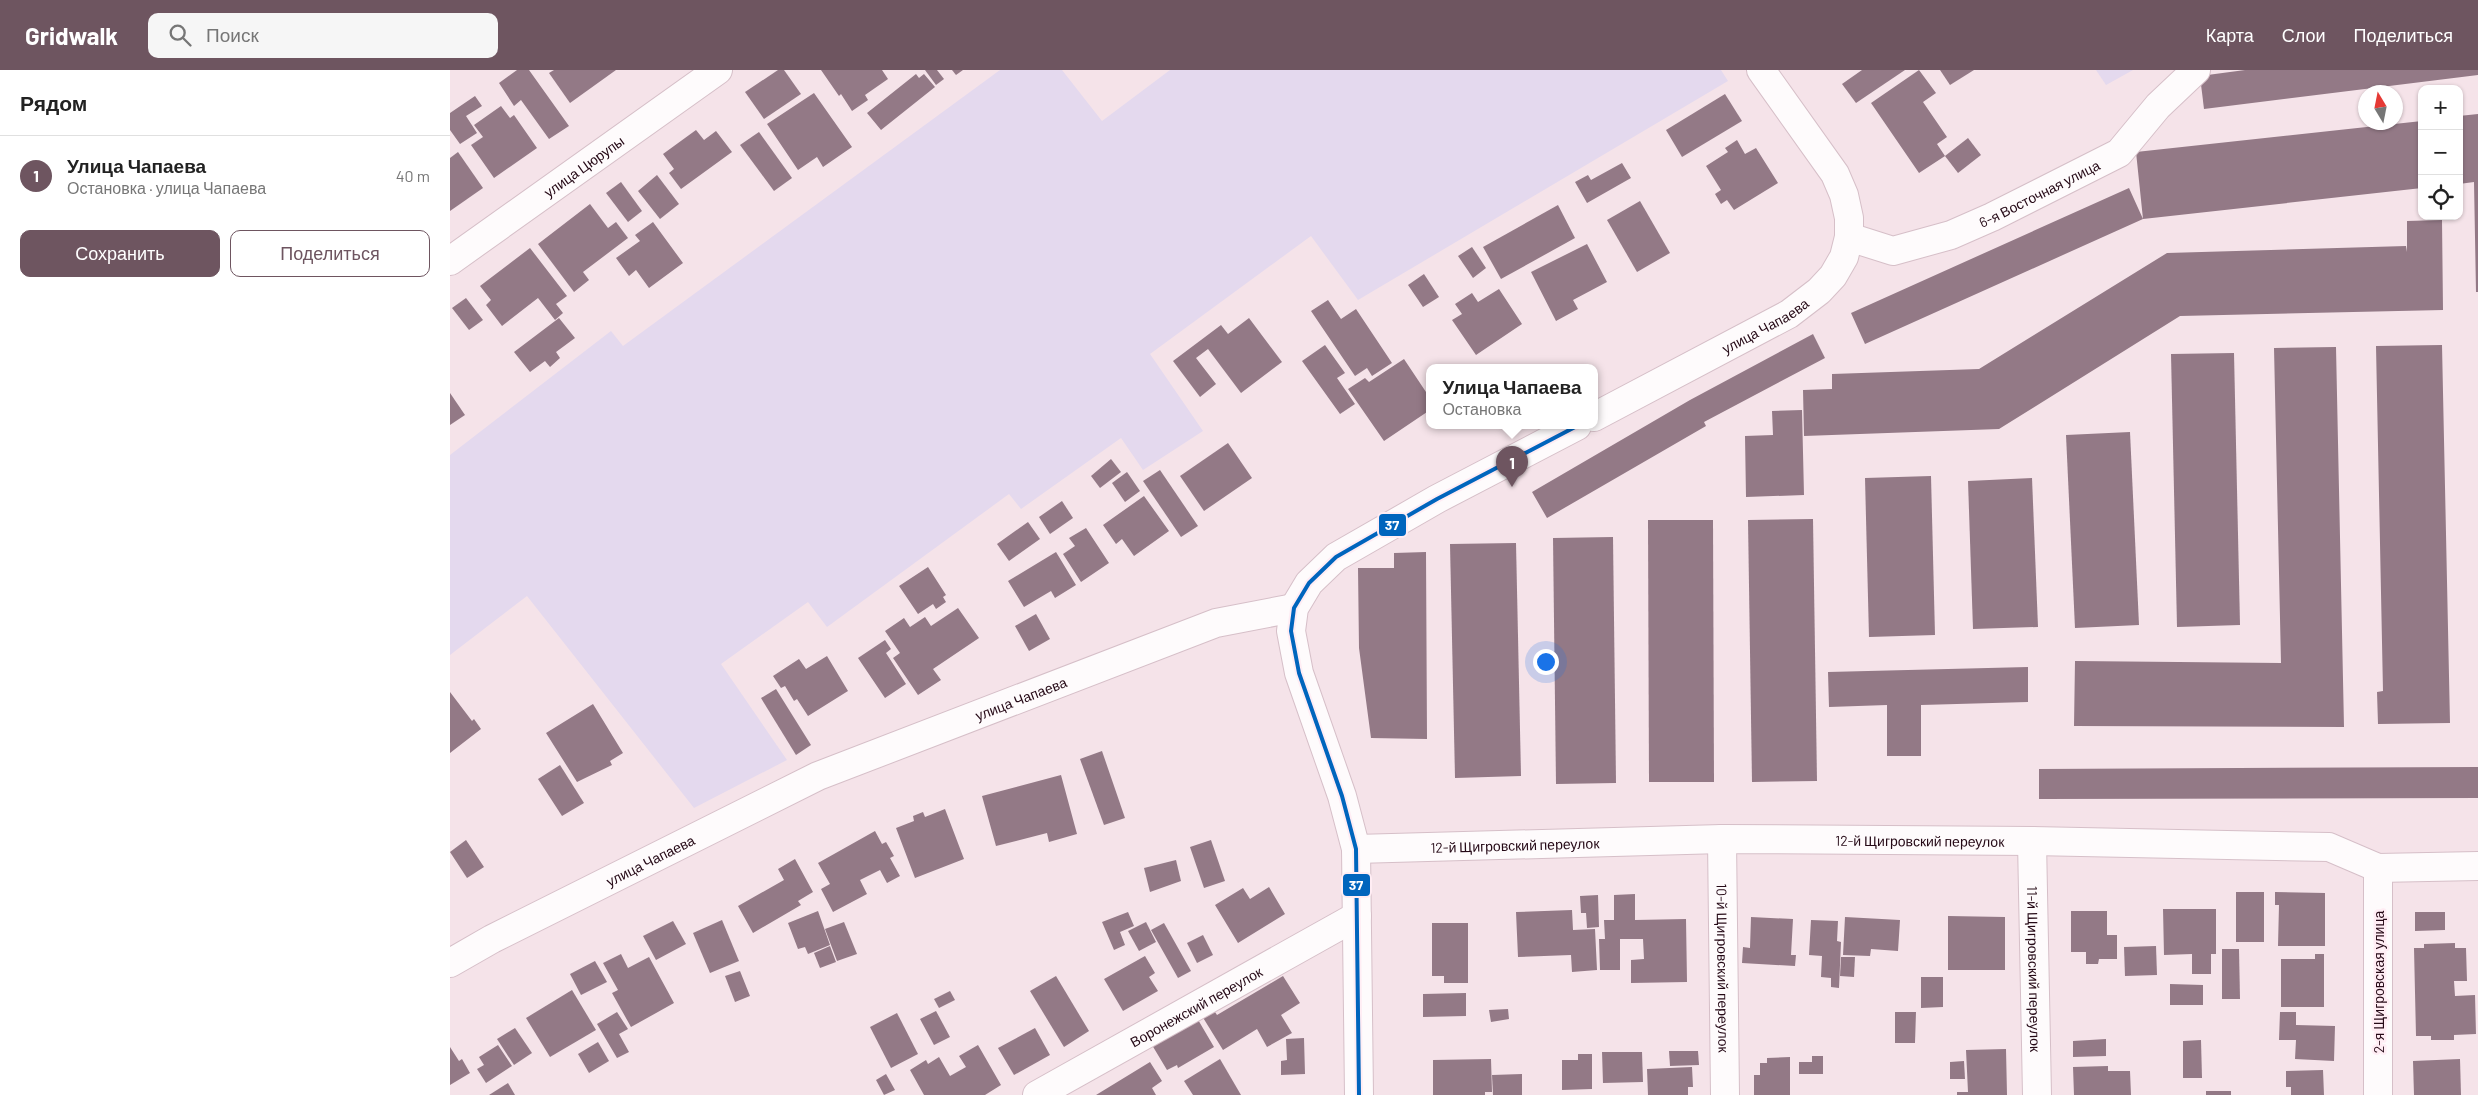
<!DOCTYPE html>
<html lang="ru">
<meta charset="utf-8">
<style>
:root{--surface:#fff;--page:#f6f6f6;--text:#222;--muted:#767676;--line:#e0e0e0;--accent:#6e5560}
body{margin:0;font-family:Barlow,sans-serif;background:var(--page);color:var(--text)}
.controls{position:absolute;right:15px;top:15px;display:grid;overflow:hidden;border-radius:10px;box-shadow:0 1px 4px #0004}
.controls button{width:45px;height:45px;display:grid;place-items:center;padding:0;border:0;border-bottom:1px solid var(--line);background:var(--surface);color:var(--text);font:25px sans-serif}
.compass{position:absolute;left:1908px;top:15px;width:45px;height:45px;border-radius:50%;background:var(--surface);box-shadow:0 1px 4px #0004;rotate:350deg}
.you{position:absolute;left:1095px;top:591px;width:18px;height:18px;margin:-12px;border:4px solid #fff;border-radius:50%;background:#1a73e8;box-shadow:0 0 0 8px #1a73e833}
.badge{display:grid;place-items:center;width:32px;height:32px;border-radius:50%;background:var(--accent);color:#fff;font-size:16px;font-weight:700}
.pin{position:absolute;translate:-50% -41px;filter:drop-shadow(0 1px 2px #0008)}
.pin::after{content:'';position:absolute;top:26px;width:18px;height:15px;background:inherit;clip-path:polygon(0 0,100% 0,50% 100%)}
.popup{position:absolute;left:976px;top:294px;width:172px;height:65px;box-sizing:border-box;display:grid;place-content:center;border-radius:10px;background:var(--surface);filter:drop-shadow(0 1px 4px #0005);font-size:16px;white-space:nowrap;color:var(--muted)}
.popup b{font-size:19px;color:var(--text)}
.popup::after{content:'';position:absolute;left:50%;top:100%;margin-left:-10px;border:10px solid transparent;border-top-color:var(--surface)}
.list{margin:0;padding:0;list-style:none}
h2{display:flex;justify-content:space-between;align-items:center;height:65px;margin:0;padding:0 20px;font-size:21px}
h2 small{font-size:16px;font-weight:400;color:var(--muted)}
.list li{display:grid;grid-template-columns:32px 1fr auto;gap:15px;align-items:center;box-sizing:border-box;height:80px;padding:0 20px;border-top:1px solid var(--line)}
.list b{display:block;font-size:19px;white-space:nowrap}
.list p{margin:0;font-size:16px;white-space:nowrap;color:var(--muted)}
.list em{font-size:16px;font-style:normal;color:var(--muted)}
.actions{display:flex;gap:10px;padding:15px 20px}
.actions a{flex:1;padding:11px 0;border:1px solid var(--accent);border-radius:10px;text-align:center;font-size:18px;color:var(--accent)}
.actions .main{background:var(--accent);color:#fff}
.icon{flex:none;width:28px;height:28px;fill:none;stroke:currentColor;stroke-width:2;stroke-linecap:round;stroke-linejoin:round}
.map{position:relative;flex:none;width:2028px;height:1025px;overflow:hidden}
header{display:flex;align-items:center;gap:30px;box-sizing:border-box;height:70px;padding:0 25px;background:var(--accent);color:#fff}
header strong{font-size:24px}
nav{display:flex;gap:28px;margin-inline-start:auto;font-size:18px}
.search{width:350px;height:45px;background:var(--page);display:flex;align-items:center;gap:12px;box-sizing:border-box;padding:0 18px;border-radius:10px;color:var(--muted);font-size:19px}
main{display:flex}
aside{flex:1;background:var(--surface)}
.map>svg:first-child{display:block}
.green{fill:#e4d9ee}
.building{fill:#937986}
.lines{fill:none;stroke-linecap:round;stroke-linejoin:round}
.minor-casing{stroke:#d6bfc8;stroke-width:30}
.minor{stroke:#fefbfc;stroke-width:28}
.bus-1-casing{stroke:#ffedf4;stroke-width:8}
.bus-1{stroke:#0065bd;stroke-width:4}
.labels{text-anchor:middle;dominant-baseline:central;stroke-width:5;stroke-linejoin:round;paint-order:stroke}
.street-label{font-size:14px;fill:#250916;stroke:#ffedf4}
.line-badge{stroke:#ffedf4;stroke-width:2}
.badge-label{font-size:14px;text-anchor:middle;font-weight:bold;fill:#fff}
</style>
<header>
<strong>Gridwalk</strong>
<div class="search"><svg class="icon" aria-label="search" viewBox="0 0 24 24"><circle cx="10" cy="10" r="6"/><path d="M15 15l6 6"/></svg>Поиск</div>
<nav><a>Карта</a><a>Слои</a><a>Поделиться</a></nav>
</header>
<main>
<aside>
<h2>Рядом<small></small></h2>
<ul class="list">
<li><span class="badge">1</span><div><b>Улица Чапаева</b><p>Остановка · улица Чапаева</p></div><em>40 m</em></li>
</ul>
<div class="actions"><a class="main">Сохранить</a><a>Поделиться</a></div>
</aside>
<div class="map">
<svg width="2028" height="1025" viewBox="0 0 2028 1025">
<rect width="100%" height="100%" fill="#f5e3e9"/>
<!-- green -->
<g class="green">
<path d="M550 0H612L652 51 720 0H1271L1278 11 908 230 861 166 700 284 753 361 693 400 671 368 571 439 559 424 377 557 358 532 271 594 337 690 244 738 77 526 0 585V385L161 261 173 276Z"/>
<path d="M1646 0H1683L1656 15Z"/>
</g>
<!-- building -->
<g class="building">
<path d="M67 0H79L119 56 99 69 71 30 64 36 49 13Z"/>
<path d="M104 0H166L120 33 99 3Z"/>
<path d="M328 0H334L351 24 314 49 295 22Z"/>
<path d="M371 0H432L438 9 415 25 418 30 402 41 391 24 389 26Z"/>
<path d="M475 0H487L494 9 486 15Z"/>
<path d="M502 0H513L506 5Z"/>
<path d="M1412 0H1455L1406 33 1392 14Z"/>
<path d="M1469 0 1486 23 1473 32 1497 67 1487 74 1495 86 1469 103 1421 33Z"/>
<path d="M1490 0H1524L1500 15Z"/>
<path d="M1795 0H2028V5L1754 39 1750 6Z"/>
<path d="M466 4 469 8 474 4 485 17 431 60 417 43Z"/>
<path d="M364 23 402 77 373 97 367 87 348 100 317 54Z"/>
<path d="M1275 24 1292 51 1232 87 1216 60Z"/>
<path d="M25 26 32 36 16 46 27 63 10 74 0 60V43Z"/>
<path d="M51 36 60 48 64 45 87 78 44 108 21 75 33 67 24 55Z"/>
<path d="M2028 44V222H2026L2024 112 2009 114V46Z"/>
<path d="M1972 51V118L1693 149 1415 274 1401 243 1679 118 1693 149 1686 82Z"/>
<path d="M246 60 254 70 266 61 282 82 231 119 219 103 224 99 213 84Z"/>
<path d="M309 62 342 108 324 121 290 75Z"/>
<path d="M1518 68 1531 85 1508 103 1495 86Z"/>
<path d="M1287 70 1295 84 1306 78 1328 113 1284 140 1277 130 1271 134 1265 124 1271 120 1256 96 1278 82 1275 78Z"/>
<path d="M8 82 33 118 0 141V88Z"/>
<path d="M1172 93 1181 108 1137 133 1125 112 1138 105 1141 110Z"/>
<path d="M207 105 229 134 210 149 188 121Z"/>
<path d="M171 112 192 141 178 152 156 123Z"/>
<path d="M1190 131 1220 183 1187 202 1157 150Z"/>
<path d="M140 134 158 158 166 152 178 168 133 202 139 210 124 222 88 174Z"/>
<path d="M1108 135 1125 168 1051 209 1033 177Z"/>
<path d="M1992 150 1993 240 1730 246 1549 359 1354 366 1353 320 1382 319V304L1529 299 1717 183 1956 176 1957 182V151Z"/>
<path d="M203 152 233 193 199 218 186 200 179 206 166 188 190 171 185 165Z"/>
<path d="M1137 174 1157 212 1123 230 1128 239 1106 251 1081 202Z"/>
<path d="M1022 177 1036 198 1023 208 1008 186Z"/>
<path d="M80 178 117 226 106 234 113 243 105 250 88 228 52 256 36 235 41 230 30 216Z"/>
<path d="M974 204 989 227 973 237 958 215Z"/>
<path d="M1049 219 1072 254 1026 285 1002 250 1012 244 1005 234 1022 223 1028 232Z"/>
<path d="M16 228 33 250 19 260 2 238Z"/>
<path d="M878 230 891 249 906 239 942 293 922 306 917 298 905 306 861 241Z"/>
<path d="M109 248 125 268 106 282 110 288 100 297 95 291 80 302 64 282Z"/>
<path d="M799 248 832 292 791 323 758 279 746 288 766 314 750 327 723 291 771 255 778 264Z"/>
<path d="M1363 264 1375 288 1254 352 1256 356 1097 448 1082 422 1240 330Z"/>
<path d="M875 275 895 303 887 308 905 334 890 344 852 291Z"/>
<path d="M1992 275 2000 653 1928 654 1927 622 1933 621 1926 276Z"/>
<path d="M1886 277 1894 657 1624 656 1625 591 1831 593 1824 278Z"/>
<path d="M1784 283 1790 555 1727 557 1721 284Z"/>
<path d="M954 289 980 328V340L934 371 898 319 915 308 919 312Z"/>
<path d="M0 323 15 345 0 355Z"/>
<path d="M1352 340 1354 425 1296 427 1295 366 1323 365 1322 341Z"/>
<path d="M1680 362 1689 555 1625 558 1616 365Z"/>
<path d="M778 373 802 408 754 441 730 406Z"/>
<path d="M661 389 671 402 650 418 641 406Z"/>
<path d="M710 400 748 456 731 467 693 411Z"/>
<path d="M677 402 690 421 675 432 662 413Z"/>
<path d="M1481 406 1485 565 1419 567 1415 408Z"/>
<path d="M1582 408 1588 557 1523 559 1518 411Z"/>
<path d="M694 426 719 461 684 486 672 469 666 474 653 455Z"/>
<path d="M612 431 623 448 600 464 589 447Z"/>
<path d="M1363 449 1367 711 1302 712 1298 450Z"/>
<path d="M1198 450H1263L1264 712H1199Z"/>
<path d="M578 452 590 469 559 491 547 474Z"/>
<path d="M636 458 659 493 631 512 613 484 625 476 619 468Z"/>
<path d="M1163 467 1166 713 1106 714 1103 468Z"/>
<path d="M1066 473 1071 706 1005 708 1000 474Z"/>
<path d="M606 482 626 515 605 528 601 521 574 537 558 511Z"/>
<path d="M976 482 977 669 921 668 909 578 908 498H944V483Z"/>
<path d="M478 497 496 525 493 527 496 532 486 539 483 534 468 544 449 516Z"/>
<path d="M508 538 529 568 483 599 491 610 468 625 443 588 450 583 435 561 454 548 460 557 475 547 481 556Z"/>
<path d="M586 544 600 569 579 581 565 556Z"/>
<path d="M435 570 441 579 436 583 456 614 435 628 408 588Z"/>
<path d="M377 586 398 621 358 646 347 629 344 631 335 616 331 618 323 606 349 589 356 599Z"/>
<path d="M1578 597V632L1471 635V686H1437V635L1379 637 1378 602Z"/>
<path d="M326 619 361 675 346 685 311 628Z"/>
<path d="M0 622 22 651 24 649 31 659 0 683Z"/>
<path d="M143 634 173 683 160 691 162 695 127 712 96 663Z"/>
<path d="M652 681 675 748 654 755 630 689Z"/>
<path d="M110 695 134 733 112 746 88 709Z"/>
<path d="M2028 697V728L1589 729V699Z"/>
<path d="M611 705 627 764 599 772 597 763 546 776 532 726Z"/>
<path d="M495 739 514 789 465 808 446 758 464 751 463 746 473 742 475 747Z"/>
<path d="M425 761 432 774 436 772 444 786 440 788 450 806 437 813 430 800 410 810 417 824 383 842 371 819 380 814 368 793Z"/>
<path d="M16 770 34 797 17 808 0 782Z"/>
<path d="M761 770 775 811 754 818 740 777Z"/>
<path d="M345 789 363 822 348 831 351 835 303 863 288 836 334 810 328 799Z"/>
<path d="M726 790 731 811 700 822 694 798Z"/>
<path d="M819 817 835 844 788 873 765 835 793 818 800 829Z"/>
<rect x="1786" y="822" width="28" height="50"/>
<path d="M1825 822 1875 823V876H1828L1829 835H1825Z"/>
<path d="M1185 824V850L1236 849 1237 912 1181 913V890L1194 889 1193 869H1170V900H1150L1149 869H1155L1154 850H1164V825Z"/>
<path d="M1148 825 1149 857 1137 858 1136 843H1131L1130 826Z"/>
<path d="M1713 839H1766V884H1761V904H1742V884L1714 885Z"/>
<path d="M1122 840 1123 860 1145 859 1147 900 1122 902 1121 885 1068 887 1066 842Z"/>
<path d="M368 841 380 875 358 884 355 877 348 879 338 853Z"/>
<path d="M1621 841H1657V865H1667V889H1649L1648 894H1636V882H1621Z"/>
<path d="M678 842 684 856 670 862 675 875 664 880 652 852Z"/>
<path d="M1965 842H1995V860L1965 861Z"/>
<path d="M1498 846 1555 847V900H1498Z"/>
<path d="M1301 847 1343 849 1341 885H1346L1345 896 1292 893 1293 877 1300 878Z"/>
<path d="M1395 847 1450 850 1448 881 1421 879 1420 886 1393 885Z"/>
<path d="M272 850 289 891 260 903 243 863Z"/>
<path d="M1361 850 1388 851 1387 871 1391 872 1389 918 1381 917V908L1371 907 1372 886 1359 885Z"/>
<path d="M223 851 236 874 206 890 193 866Z"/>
<path d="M394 852 407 884 387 891 375 859Z"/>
<path d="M696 852 706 872 689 881 678 861Z"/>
<path d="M714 853 741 901 728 908 701 860Z"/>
<path d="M982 853H1018V913H994V906H982Z"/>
<path d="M753 865 763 885 747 893 737 873Z"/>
<path d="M2005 873V878H2016L2017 911H2004L2005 926 2025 925 2026 964 2004 965V970H1981V966H1966L1964 878H1974V874Z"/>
<path d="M380 876 386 892 370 898 364 883Z"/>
<path d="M1706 876 1707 905 1675 906 1674 877Z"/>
<path d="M1772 879H1789L1790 929H1772Z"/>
<path d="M171 884 178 898 199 887 224 933 181 957 162 923 168 920 153 893Z"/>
<path d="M1865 884H1874V937H1831V889H1865Z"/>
<path d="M695 886 705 903 699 907 708 921 673 941 654 909Z"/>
<path d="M1391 887H1405L1404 907 1390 906Z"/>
<path d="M145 891 157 912 131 925 120 904Z"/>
<path d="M290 901 300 926 285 932 275 906Z"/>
<path d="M606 906 639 961 614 977 580 921Z"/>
<path d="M833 906 850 933 831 945 842 963 817 977 807 959 773 980 752 946 763 939 767 945Z"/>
<path d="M1471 907H1493V937L1471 938Z"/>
<path d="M1720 914 1753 915V935H1720Z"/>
<path d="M122 920 146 960 100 987 76 948Z"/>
<path d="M500 921 505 930 489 938 484 929Z"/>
<path d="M1016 923V946L973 947V924Z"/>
<path d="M1058 939 1059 949 1041 952 1039 940Z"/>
<path d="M486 941 500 967 484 975 470 949Z"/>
<path d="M167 942 178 959 169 964 179 982 167 988 147 954Z"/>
<path d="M1445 942H1466L1465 973H1445Z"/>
<path d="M1830 942H1846V955L1885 956 1884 991 1845 989 1846 970H1829Z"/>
<path d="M447 943 468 984 441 998 420 957Z"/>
<path d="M747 948 764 977 728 998 727 995 717 1000 702 975Z"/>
<path d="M65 958 82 983 64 995 47 969Z"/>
<path d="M585 958 600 985 564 1005 548 978Z"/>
<path d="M854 968 855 1004 831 1005V991L837 990 836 969Z"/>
<path d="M1656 969V986L1623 987V971Z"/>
<path d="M1751 970 1752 1008H1733V971Z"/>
<path d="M148 972 159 991 139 1003 128 984Z"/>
<path d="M48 975 62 996 36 1013 27 999 34 995 29 987Z"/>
<path d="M528 975 551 1015 535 1025H474L460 1000 476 990 478 994 489 987 500 1006 516 997 509 986Z"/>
<path d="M0 977 9 991 12 989 20 1003 0 1015Z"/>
<path d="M1556 979 1557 1025H1507V1022H1518L1516 980Z"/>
<path d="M1219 981H1248L1249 995 1220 996Z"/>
<path d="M1152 982H1192L1193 1012 1153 1013Z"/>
<path d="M1128 984H1142V1019L1112 1020V990H1128Z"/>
<path d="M1362 986H1373V1004H1349V992H1362Z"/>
<path d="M1340 987V1025H1304V1005H1310V993H1317V988Z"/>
<path d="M770 989 791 1025H743L734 1011Z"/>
<path d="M1041 989 1042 1022H1035V1025H983V990Z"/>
<path d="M2010 989 2011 1025H1964L1963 991Z"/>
<path d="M1514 991 1515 1009H1500V992Z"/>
<path d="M700 992 712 1011 702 1018 706 1025H646Z"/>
<path d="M1658 996V1001H1680L1681 1025H1624L1623 997Z"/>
<path d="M1242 997 1243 1017H1238V1025H1198L1197 999Z"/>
<path d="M1873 1000 1874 1025H1841V1017H1836V1001Z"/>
<path d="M436 1004 445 1020 434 1025 426 1010Z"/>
<path d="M1072 1004V1025H1043L1042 1005Z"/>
<path d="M58 1013 65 1025H39Z"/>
<rect x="1756" y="1021" width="25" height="4"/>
</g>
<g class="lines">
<defs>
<g id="minor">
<path id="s1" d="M1399 167 1443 181 1501 165 1542 147 1669 83 1708 36 1746 0"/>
<path id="s2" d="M0 191 268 0"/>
<path id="s3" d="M1144 347 1339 244 1369 221 1383 206 1394 187 1399 167V148L1394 125 1385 104 1311 0"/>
<path id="s4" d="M1272 769 1275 1025"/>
<path id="s5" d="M1582 771 1587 1025"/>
<path id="s6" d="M906 779 1272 769 1582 771 1879 777 1928 798 2028 796"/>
<path id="s7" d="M0 893 42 869 368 706 766 553 844 538"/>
<path id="s8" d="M587 1025 907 846"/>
<path d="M909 1025 906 779 892 726 849 603 841 561 844 538 859 513 886 487 987 429 1127 356"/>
<path d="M1928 1025V798"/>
</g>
</defs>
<!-- minor casing -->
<use href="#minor" class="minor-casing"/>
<!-- minor -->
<use href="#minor" class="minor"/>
<defs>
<path id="bus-1" d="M909 1025 906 779 892 726 849 603 841 561 844 538 859 513 886 487 987 429 1127 356"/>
</defs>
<!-- bus-1 casing -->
<use href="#bus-1" class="bus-1-casing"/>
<!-- bus-1 -->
<use href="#bus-1" class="bus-1"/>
</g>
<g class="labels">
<!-- street labels -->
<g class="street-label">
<text stroke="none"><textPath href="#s2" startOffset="164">улица Цюрупы</textPath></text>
<text stroke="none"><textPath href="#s1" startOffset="204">6-я Восточная улица</textPath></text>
<text stroke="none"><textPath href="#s3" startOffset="194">улица Чапаева</textPath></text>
<text stroke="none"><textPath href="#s7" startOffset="630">улица Чапаева</textPath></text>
<text stroke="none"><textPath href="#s6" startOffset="564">12-й Щигровский переулок</textPath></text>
<text stroke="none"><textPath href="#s6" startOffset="159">12-й Щигровский переулок</textPath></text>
<text stroke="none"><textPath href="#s7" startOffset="225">улица Чапаева</textPath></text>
<text stroke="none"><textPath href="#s4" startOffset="129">10-й Щигровский переулок</textPath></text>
<text stroke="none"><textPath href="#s5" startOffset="128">11-й Щигровский переулок</textPath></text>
<text transform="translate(1928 912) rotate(-90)">2-я Щигровская улица</text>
<text stroke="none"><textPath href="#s8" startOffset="182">Воронежский переулок</textPath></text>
</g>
</g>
<g class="line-badge">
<rect x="928" y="443" width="29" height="24" rx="5" fill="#0065bd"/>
<rect x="892" y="803" width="29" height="24" rx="5" fill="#0065bd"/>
</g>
<g class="badge-label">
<text x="942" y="460">37</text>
<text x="906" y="820">37</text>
</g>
</svg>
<div class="controls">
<button>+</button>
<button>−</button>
<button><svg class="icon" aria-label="locate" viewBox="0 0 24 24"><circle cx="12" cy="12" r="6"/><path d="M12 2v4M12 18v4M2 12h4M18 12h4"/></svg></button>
</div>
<svg class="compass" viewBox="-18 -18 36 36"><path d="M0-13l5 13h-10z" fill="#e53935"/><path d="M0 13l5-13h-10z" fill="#767676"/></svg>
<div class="you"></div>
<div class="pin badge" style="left:1062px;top:417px">1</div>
<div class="popup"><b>Улица Чапаева</b>Остановка</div>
</div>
</main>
